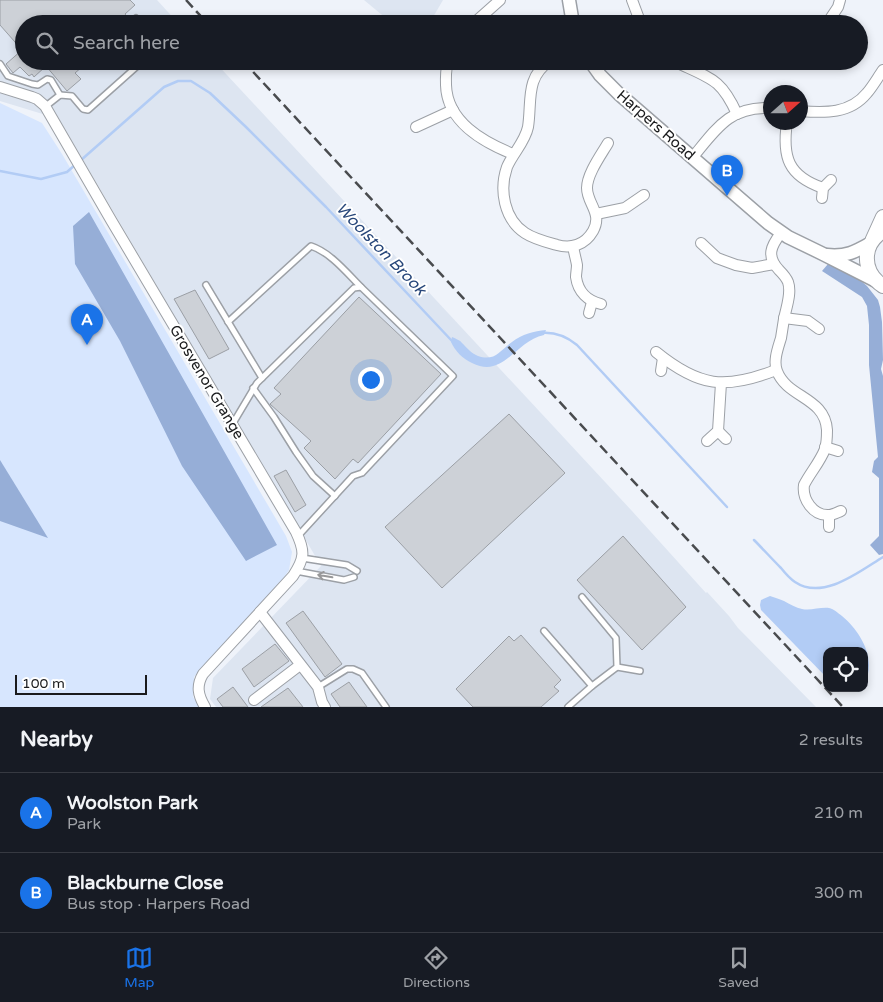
<!DOCTYPE html>
<meta charset="utf-8">
<style>
:root{--surface:#171b24;--page:#242831;--text:#f1f3f6;--muted:#9ea1a6;--line:#363941;--accent:#1a73e8}
body{margin:0;font-family:"Varela Round",sans-serif;background:var(--page);color:var(--text)}
.controls{position:absolute;right:15px;bottom:15px;display:grid;overflow:hidden;border-radius:10px;box-shadow:0 2px 8px #0003}
.controls button{width:45px;height:45px;display:grid;place-items:center;padding:0;border:0;border-bottom:1px solid var(--line);background:var(--surface);color:var(--text);font:25px sans-serif}
.compass{position:absolute;left:763px;top:85px;width:45px;height:45px;border-radius:50%;background:var(--surface);box-shadow:0 2px 8px #0003;rotate:69deg}
.scale{position:absolute;left:15px;bottom:12px;width:132px;box-sizing:border-box;padding-left:5px;border:2px solid #1a1b1d;border-top:0;font-size:14px;line-height:18px;white-space:nowrap;color:#1a1b1d;-webkit-text-stroke:4px #fff;paint-order:stroke}
.you{position:absolute;left:370px;top:379px;width:18px;height:18px;margin:-12px;border:4px solid #fff;border-radius:50%;background:#1a73e8;box-shadow:0 0 0 8px #1a73e833}
.badge{display:grid;place-items:center;width:32px;height:32px;border-radius:50%;background:var(--accent);color:#fff;font-size:16px;font-weight:700}
.pin{position:absolute;translate:-50% -41px;filter:drop-shadow(0 1px 2px #0008)}
.pin::after{content:'';position:absolute;top:26px;width:18px;height:15px;background:inherit;clip-path:polygon(0 0,100% 0,50% 100%)}
.list{margin:0;padding:0;list-style:none}
h2{display:flex;justify-content:space-between;align-items:center;height:65px;margin:0;padding:0 20px;font-size:21px}
h2 small{font-size:16px;font-weight:400;color:var(--muted)}
.list li{display:grid;grid-template-columns:32px 1fr auto;gap:15px;align-items:center;box-sizing:border-box;height:80px;padding:0 20px;border-top:1px solid var(--line)}
.list b{display:block;font-size:19px;white-space:nowrap}
.list p{margin:0;font-size:16px;white-space:nowrap;color:var(--muted)}
.list em{font-size:16px;font-style:normal;color:var(--muted)}
.icon{flex:none;width:28px;height:28px;fill:none;stroke:currentColor;stroke-width:2;stroke-linecap:round;stroke-linejoin:round}
.map{position:relative;flex:none;width:883px;height:707px;overflow:hidden}
.search{position:absolute;background:var(--surface);box-shadow:0 2px 8px #0003;left:15px;right:15px;top:15px;height:55px;display:flex;align-items:center;gap:12px;box-sizing:border-box;padding:0 18px;border-radius:28px;color:var(--muted);font-size:19px}
.sheet{height:225px;background:var(--surface)}
nav{display:flex;justify-content:space-around;align-items:center;box-sizing:border-box;height:70px;border-top:1px solid var(--line);background:var(--surface);font-size:14px;color:var(--muted)}
nav a{display:grid;justify-items:center;gap:2px}
nav .on{color:var(--accent)}
.map>svg:first-child{display:block}
.built{fill:#dde5f1}
.green{fill:#d7e6fe}
.forest{fill:#96aed7}
.water{fill:#b2ccf5}
.lines{fill:none;stroke-linecap:round;stroke-linejoin:round}
.stream{stroke:#b2ccf5;stroke-width:2.5}
.building{fill:#cdd1d7;stroke:#9b9fa5}
.service-casing{stroke:#9ca0a6;stroke-width:8}
.minor-casing{stroke:#9ca0a6;stroke-width:12}
.tertiary-casing{stroke:#9ca0a6;stroke-width:15}
.secondary-casing{stroke:#9ca0a6;stroke-width:16}
.service{stroke:#fff;stroke-width:5}
.minor{stroke:#fff;stroke-width:10}
.tertiary{stroke:#fff;stroke-width:12}
.secondary{stroke:#fff;stroke-width:14}
.rail{stroke:#494b4e;stroke-width:2.5;stroke-dasharray:10 5;stroke-linecap:butt}
.oneway{stroke:#989899}
.labels{text-anchor:middle;dominant-baseline:central;stroke-width:4;stroke-linejoin:round;paint-order:stroke}
.street-label{font-size:15px;fill:#1a1b1d;stroke:#fff}
.water-label{font-size:16px;font-style:italic;fill:#28477a;stroke:#fff}
</style>
<div class="map">
<svg width="883" height="707" viewBox="0 0 883 707">
<rect width="100%" height="100%" fill="#eff3fa"/>
<!-- built -->
<g class="built">
<path d="M0 0H157L179 24H24V61H214L632 511 706 593 707 592 729 616 738 628 816 707H216L210 699 213 678 321 566 59 119 0 101Z"/>
<path d="M364 0H443L429 24H393Z"/>
</g>
<!-- green -->
<path class="green" d="M0 103 42 123 62 154 286 536 292 552 289 570 279 585 229 641 201 668 194 677 193 697 200 707H0Z"/>
<!-- forest -->
<g class="forest">
<path d="M89 212 277 545 246 561 182 466 120 341 75 264 73 226Z"/>
<path d="M828 264 860 280 867 286 878 300 880 307 882 322 883 360 881 369 883 376V554L879 555 870 545 879 536V478L872 472 874 461 878 457 869 365V325L867 306 862 297 822 271Z"/>
<path d="M0 460 48 538 0 521Z"/>
</g>
<!-- water -->
<g class="water">
<path d="M546 330 544 335C515 341 504 379 472 363 463 359 455 351 451 342L452 337C456 339 460 340 462 343 467 348 471 353 478 356 495 362 500 350 512 342 522 334 534 331 546 330Z"/>
<path d="M770 596C775 598 780 599 784 601 790 604 796 608 802 609 810 611 820 607 829 608 834 609 838 613 842 616 860 631 878 660 864 684V651H827V678L761 610 760 605 761 600Z"/>
</g>
<g class="lines">
<!-- stream -->
<g class="stream">
<path d="M80 161 164 87 178 81H191L210 93 246 127 326 207 452 341"/>
<path d="M0 171 41 179 67 172 76 164"/>
<path d="M542 333C555 332 567 337 577 345L727 507"/>
<path d="M754 540C763 549 772 559 781 568 785 573 789 578 795 582 823 601 860 571 883 557"/>
</g>
</g>
<!-- building -->
<g class="building">
<path d="M0 0H130L135 5 125 14 133 24H24V61H89L75 73 81 79 67 91 46 66 34 77 32 74 29 76 20 67 13 73 6 64 22 50 0 25Z"/>
<path d="M195 290 229 349 209 359 174 299Z"/>
<path d="M359 297 441 374 358 463 353 459 335 479 304 448 311 441 270 404 281 394 274 388Z"/>
<path d="M509 414 565 473 442 588 385 527Z"/>
<path d="M286 470 306 505 295 512 274 476Z"/>
<path d="M623 536 686 607 642 650 577 580Z"/>
<path d="M303 611 342 664 325 677 286 623Z"/>
<path d="M521 635 561 680 554 687 559 691 541 707H473L456 689 509 636 514 641Z"/>
<path d="M275 644 289 661 254 687 242 669Z"/>
<path d="M349 682 367 707H340L331 694Z"/>
<path d="M233 687 248 707H223L217 699Z"/>
<path d="M288 688 303 707H261Z"/>
</g>
<g class="lines">
<defs>
<g id="service">
<path d="M136 18 141 24"/>
<path d="M0 64 8 76 32 84 38 85 47 79 51 80 60 95"/>
<path d="M46 106 60 95 72 96 83 109 88 110 143 61"/>
<path d="M206 285 262 378"/>
<path d="M228 322 311 246C330 252 347 273 361 287"/>
<path d="M253 388 274 417 296 452 313 476 335 496"/>
<path d="M232 425 257 383 354 288 361 287 453 376 362 473 353 476 298 536"/>
<path d="M302 558 347 565 357 571"/>
<path d="M296 571 344 580 354 577"/>
<path d="M582 597 616 638 617 667 592 686"/>
<path d="M544 631 592 686 568 707"/>
<path d="M617 667 640 671"/>
<path d="M318 687 347 669H353L362 673 386 707"/>
</g>
<g id="minor">
<path d="M632 0 641 24"/>
<path d="M828 22 838 7 840 0"/>
<path d="M473 24 500 0"/>
<path d="M449 61C445 68 446 77 446 85 447 122 483 142 513 154"/>
<path d="M550 61C525 77 532 102 528 127 525 142 513 153 507 167 499 190 504 219 525 233 534 239 546 242 557 245 571 249 585 245 593 231 603 213 587 204 587 188 587 174 601 155 608 143"/>
<path d="M678 61 682 65C713 79 722 81 737 114"/>
<path d="M0 87 32 97 37 99 45 106 111 220 296 532C305 551 305 558 293 576L203 674C196 686 198 695 205 707"/>
<path d="M800 111C825 113 850 114 867 93 873 86 878 77 883 70"/>
<path d="M787 122C782 157 788 176 823 188"/>
<path d="M416 127 453 110"/>
<path d="M693 157C716 129 730 106 770 108"/>
<path d="M822 198 823 188 831 180"/>
<path d="M596 214 625 208 644 195"/>
<path d="M781 233C771 246 766 256 779 270 782 273 786 277 788 282 792 293 786 308 784 319 783 325 782 332 781 338 778 348 773 361 777 371 787 398 825 397 827 430 827 437 827 443 825 449 820 462 810 473 804 485 802 499 813 516 829 515 833 515 838 512 841 511"/>
<path d="M701 243 717 258 736 265 752 268 774 264"/>
<path d="M573 246C574 253 576 259 577 265 577 269 576 273 576 277 578 292 588 301 601 304"/>
<path d="M589 313 592 302"/>
<path d="M784 318 808 321 819 329"/>
<path d="M656 352C699 387 725 390 776 370"/>
<path d="M661 371 663 358"/>
<path d="M718 431 726 439"/>
<path d="M707 441 718 431 721 383"/>
<path d="M825 447 838 451"/>
<path d="M829 527V515"/>
<path d="M260 612 318 687 322 702 325 707"/>
<path d="M254 700 300 665"/>
</g>
<g id="tertiary">
<path d="M569 0 573 24"/>
<path d="M590 61 600 75 619 94 768 223 788 237 823 254 876 281"/>
<path d="M827 255C846 257 855 252 871 243"/>
</g>
<g id="secondary">
<path d="M883 231C861 245 862 272 883 286"/>
<path d="M873 239 883 217"/>
</g>
</defs>
<!-- service casing -->
<use href="#service" class="service-casing"/>
<!-- minor casing -->
<use href="#minor" class="minor-casing"/>
<!-- tertiary casing -->
<use href="#tertiary" class="tertiary-casing"/>
<!-- secondary casing -->
<use href="#secondary" class="secondary-casing"/>
<!-- service -->
<use href="#service" class="service"/>
<!-- minor -->
<use href="#minor" class="minor"/>
<!-- tertiary -->
<use href="#tertiary" class="tertiary"/>
<!-- secondary -->
<use href="#secondary" class="secondary"/>
<!-- rail -->
<g class="rail">
<path d="M186 0 208 24"/>
<path d="M243 61 843 707"/>
</g>
</g>
<!-- one-way arrows -->
<defs><path id="oneway-shaft" d="M-6 0H5M1.5-3L5.5 0L1.5 3" fill="none" stroke-width="1.6" stroke-linecap="round" stroke-linejoin="round" transform="scale(1.25)"/></defs>
<use class="oneway" href="#oneway-shaft" transform="translate(325 576) rotate(-170)"/>
<g class="labels">
<!-- street labels -->
<g class="street-label">
<text transform="translate(656 125) rotate(41)">Harpers Road</text>
<text transform="translate(207 382) rotate(59)">Grosvenor Grange</text>
</g>
<!-- water labels -->
<g class="water-label">
<text transform="translate(381 249) rotate(46)">Woolston Brook</text>
</g>
</g>
</svg>
<div class="controls">
<button><svg class="icon" aria-label="locate" viewBox="0 0 24 24"><circle cx="12" cy="12" r="6"/><path d="M12 2v4M12 18v4M2 12h4M18 12h4"/></svg></button>
</div>
<svg class="compass" viewBox="-18 -18 36 36"><path d="M0-13l5 13h-10z" fill="#e53935"/><path d="M0 13l5-13h-10z" fill="#9ea1a6"/></svg>
<div class="scale">100 m</div>
<div class="you"></div>
<div class="pin badge" style="left:87px;top:345px">A</div>
<div class="pin badge" style="left:727px;top:196px">B</div>
<div class="search"><svg class="icon" aria-label="search" viewBox="0 0 24 24"><circle cx="10" cy="10" r="6"/><path d="M15 15l6 6"/></svg>Search here</div>
</div>
<section class="sheet">
<h2>Nearby<small>2 results</small></h2>
<ul class="list">
<li><span class="badge">A</span><div><b>Woolston Park</b><p>Park</p></div><em>210 m</em></li>
<li><span class="badge">B</span><div><b>Blackburne Close</b><p>Bus stop · Harpers Road</p></div><em>300 m</em></li>
</ul>
</section>
<nav>
<a class="on"><svg class="icon" aria-label="map" viewBox="0 0 24 24"><path d="M3 6l6-2 6 2 6-2v14l-6 2-6-2-6 2zM9 4v14M15 6v14"/></svg>Map</a>
<a><svg class="icon" aria-label="directions" viewBox="0 0 24 24"><path d="M12 3l9 9-9 9-9-9zM9 14v-3h6M13 9l2 2-2 2"/></svg>Directions</a>
<a><svg class="icon" aria-label="saved" viewBox="0 0 24 24"><path d="M7 4h10v16l-5-4-5 4z"/></svg>Saved</a>
</nav>
